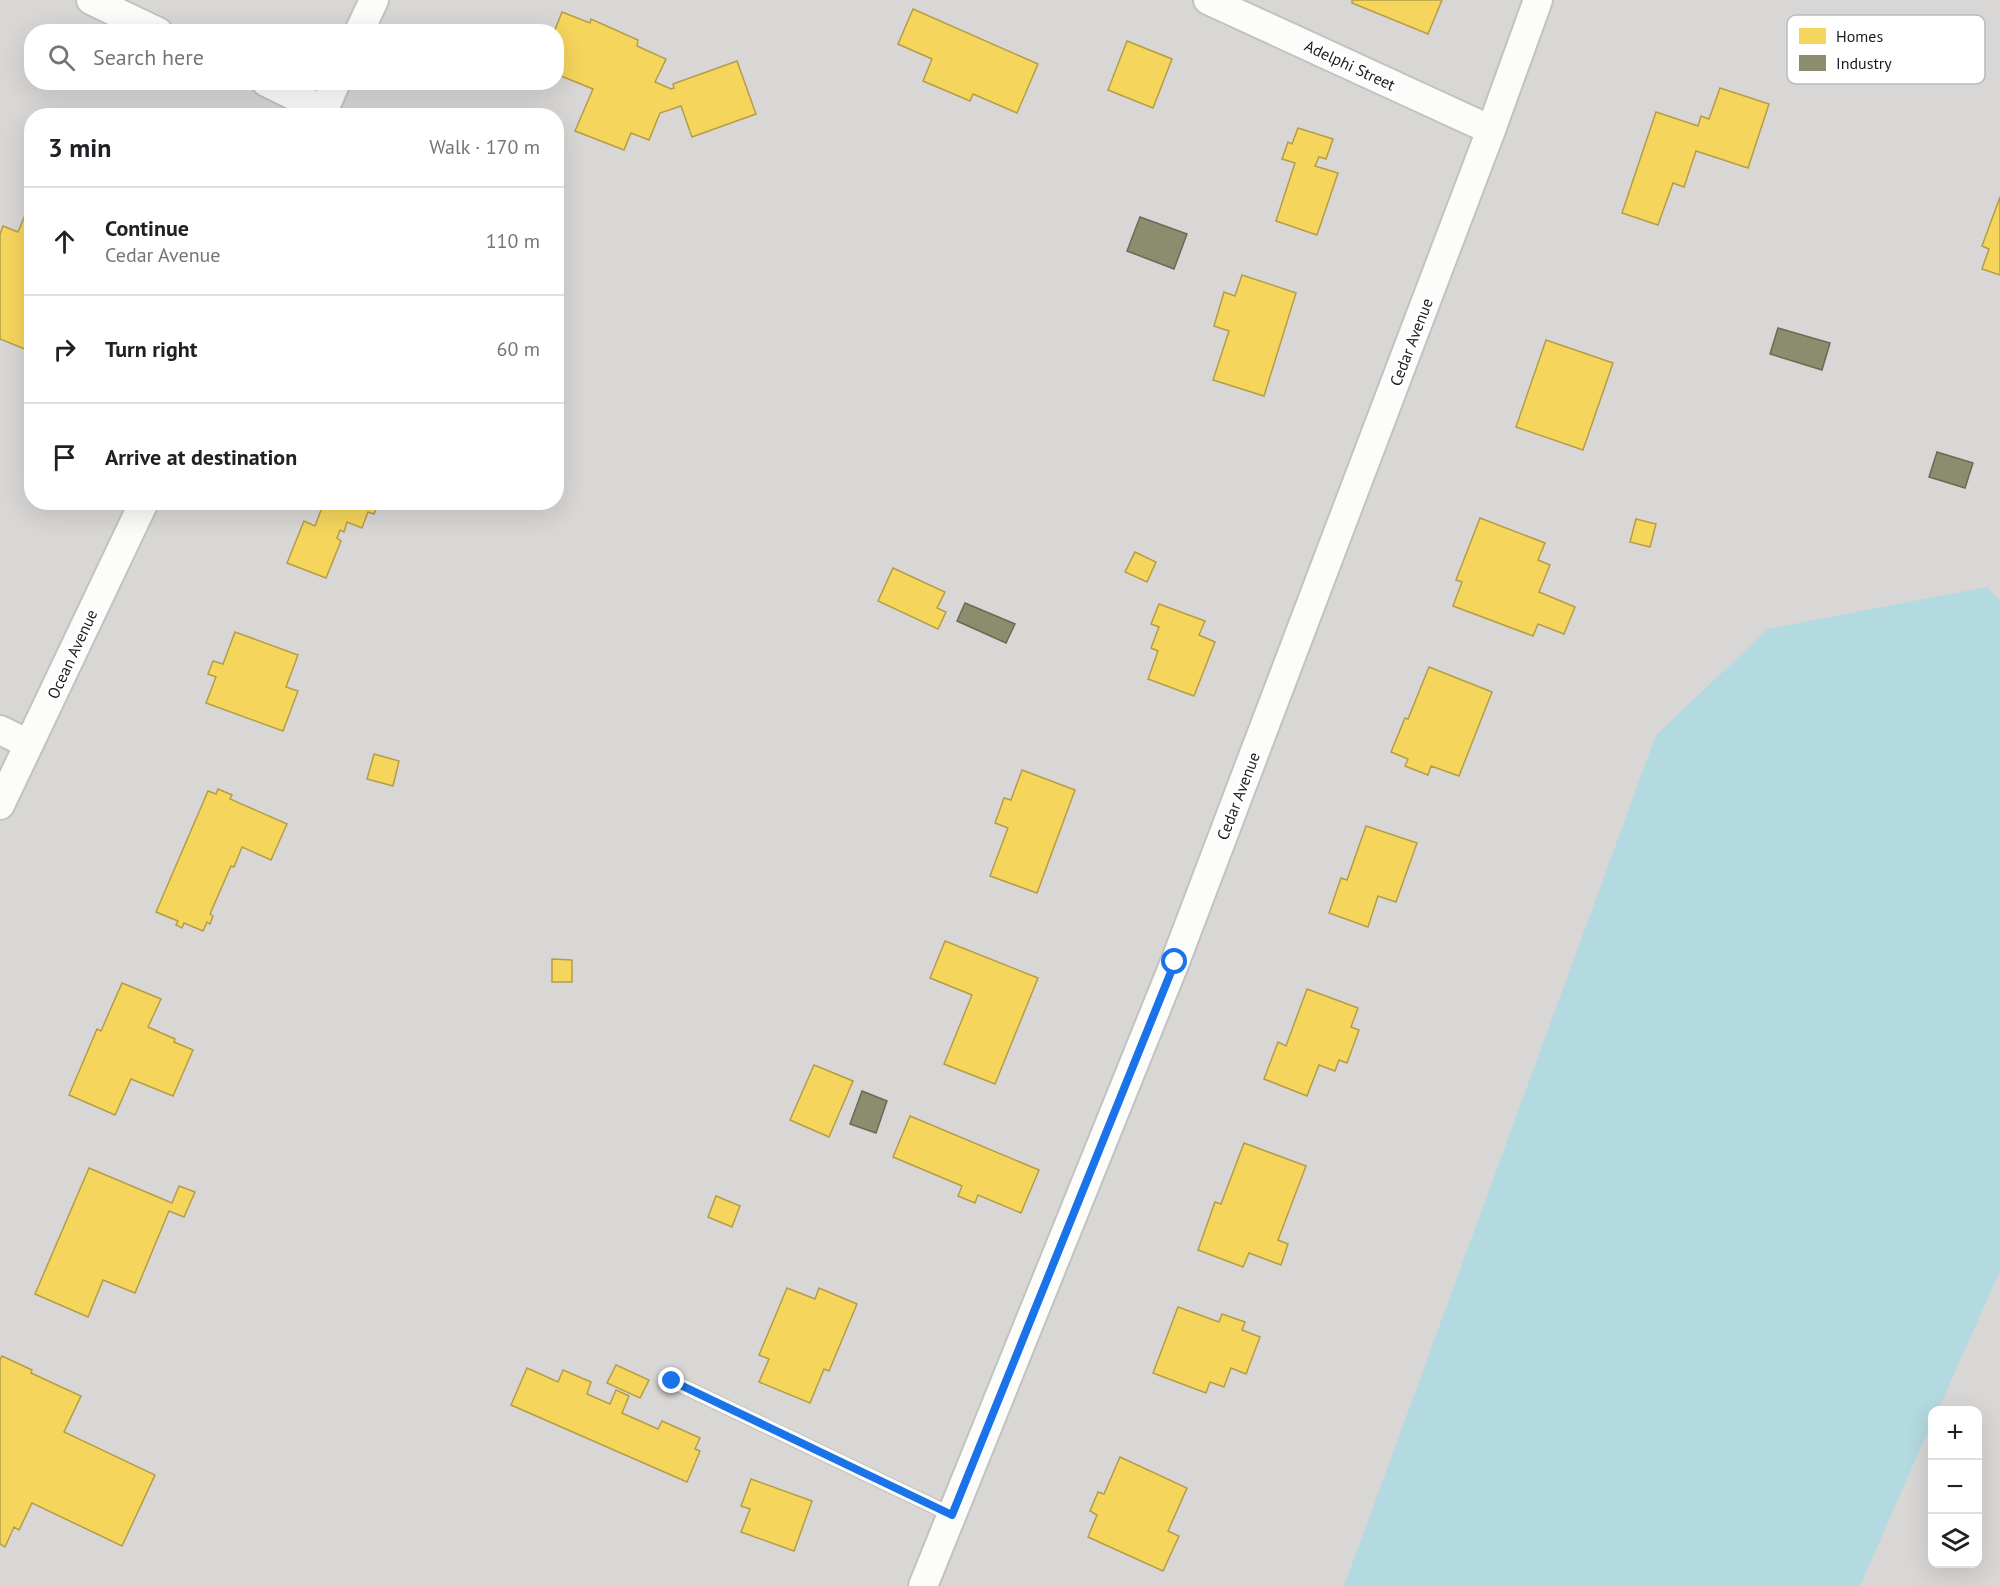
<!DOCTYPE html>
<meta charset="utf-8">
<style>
:root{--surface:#fff;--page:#f6f6f6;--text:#202124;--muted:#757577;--line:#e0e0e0}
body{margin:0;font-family:"PT Sans",sans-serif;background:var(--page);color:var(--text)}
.controls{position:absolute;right:18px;bottom:18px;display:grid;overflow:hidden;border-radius:12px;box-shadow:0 6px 24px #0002}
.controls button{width:54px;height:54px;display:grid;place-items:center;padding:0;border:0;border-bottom:2px solid var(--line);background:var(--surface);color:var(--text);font:30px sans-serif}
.stop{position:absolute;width:18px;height:18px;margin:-14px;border:4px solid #1a73e8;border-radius:50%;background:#fff}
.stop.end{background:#1a73e8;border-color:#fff;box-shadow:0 2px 6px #0008}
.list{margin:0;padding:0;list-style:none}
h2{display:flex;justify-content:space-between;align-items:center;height:78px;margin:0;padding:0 24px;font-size:26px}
h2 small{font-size:20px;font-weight:400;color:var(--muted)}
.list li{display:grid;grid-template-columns:39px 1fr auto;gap:18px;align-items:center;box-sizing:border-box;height:108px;padding:0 24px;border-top:2px solid var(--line)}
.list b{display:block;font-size:22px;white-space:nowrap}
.list p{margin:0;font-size:20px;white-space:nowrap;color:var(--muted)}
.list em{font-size:20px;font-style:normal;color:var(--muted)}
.icon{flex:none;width:33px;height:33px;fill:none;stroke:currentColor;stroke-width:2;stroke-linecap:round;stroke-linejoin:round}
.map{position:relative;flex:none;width:2000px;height:1586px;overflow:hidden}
.search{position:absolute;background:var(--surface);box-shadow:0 6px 24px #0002;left:24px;top:24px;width:540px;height:66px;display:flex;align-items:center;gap:15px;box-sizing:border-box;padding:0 21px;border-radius:24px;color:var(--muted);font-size:22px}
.panel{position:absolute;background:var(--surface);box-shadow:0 6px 24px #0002;left:24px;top:108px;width:540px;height:402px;border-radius:24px}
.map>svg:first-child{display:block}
.residential{fill:#d9d7d5;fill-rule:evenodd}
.water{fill:#b3d9e1}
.homes{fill:#f6d55c;stroke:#b49d48;stroke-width:1.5}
.industry{fill:#8c8c6e;stroke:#6a6a55;stroke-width:1.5}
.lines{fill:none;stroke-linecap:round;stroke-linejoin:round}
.service-casing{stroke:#c2c2c0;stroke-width:16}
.minor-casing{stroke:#c2c2c0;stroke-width:32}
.service{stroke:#fcfcfb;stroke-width:14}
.minor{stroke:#fcfcfb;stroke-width:28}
.route{stroke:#1a73e8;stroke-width:8}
.labels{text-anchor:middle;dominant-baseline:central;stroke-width:6;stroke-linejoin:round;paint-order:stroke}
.street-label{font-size:16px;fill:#1b1b1b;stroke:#fff}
.key{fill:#fff;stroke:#bbb;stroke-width:1.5}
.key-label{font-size:16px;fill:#1b1b1b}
</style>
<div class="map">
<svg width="2000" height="1586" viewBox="0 0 2000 1586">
<rect width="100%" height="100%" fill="#eae8e4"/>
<!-- residential -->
<path class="residential" d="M0 0H2000V1586H0ZM32 32H556V82H32ZM32 116H556V502H32ZM1932 1410H1978V1564H1932Z"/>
<!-- water -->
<path class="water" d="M1987 587 2000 601V1271L1938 1410H1932V1422L1860 1586H1344L1656 735 1768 629Z"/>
<!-- homes -->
<g class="homes">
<path d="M1352 0H1442L1428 34 1352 3Z"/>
<path d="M913 9 1038 64 1017 113 973 94 970 101 923 81 932 59 898 44Z"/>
<path d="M562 12 590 23 591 19 638 40 637 46 666 59 655 82 671 89 674 88 673 84 737 61 756 114 692 137 681 106 660 113 649 140 631 133 624 150 575 131 593 89 556 74V32H554Z"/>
<path d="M1127 41 1172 59 1153 108 1108 90Z"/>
<path d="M1720 88 1769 104 1748 168 1696 151 1684 187 1673 183 1658 225 1622 213 1656 112 1698 126 1701 116 1709 119Z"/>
<path d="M1298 128 1333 139 1326 159 1319 157 1315 166 1338 173 1317 235 1276 221 1295 163 1282 159 1288 142 1292 144Z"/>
<path d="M2000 197V275L1982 269 1989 249 1982 246Z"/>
<path d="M28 208 32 209V352L0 339V234L3 226 18 232Z"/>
<path d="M1242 275 1296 293 1264 396 1213 380 1229 331 1214 326 1224 292 1235 296Z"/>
<path d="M1546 340 1613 363 1583 450 1516 427Z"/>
<path d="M324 502H376L374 506 377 507 374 514 368 512 362 528 347 522 344 532 340 530 337 538 341 541 326 578 287 563 304 521 315 526Z"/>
<path d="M1480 518 1545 543 1538 560 1550 565 1539 592 1575 607 1564 634 1538 624 1533 636 1453 606 1462 582 1456 580Z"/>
<path d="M1636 519 1656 524 1650 547 1630 542Z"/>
<path d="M1135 552 1156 562 1147 582 1125 572Z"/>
<path d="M893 568 945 592 937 608 946 612 938 629 878 601Z"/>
<path d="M1159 604 1205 621 1199 635 1215 642 1194 696 1148 679 1158 651 1151 648 1159 627 1151 624Z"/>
<path d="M235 632 298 655 286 687 298 691 283 731 206 703 216 677 208 674 213 661 223 664Z"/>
<path d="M1429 667 1492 692 1459 776 1431 766 1428 775 1405 766 1408 759 1391 752 1405 718 1408 719Z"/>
<path d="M374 754 399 761 393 786 367 779Z"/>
<path d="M1022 770 1075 790 1037 893 990 876 1008 828 995 823 1004 798 1011 800Z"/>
<path d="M218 789 232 795 230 799 287 824 271 860 242 847 234 867 231 866 210 914 213 916 210 924 207 922 203 931 184 923 182 928 176 925 178 921 156 912 208 791 216 794Z"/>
<path d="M1366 826 1417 843 1396 902 1378 896 1368 927 1329 913 1341 878 1347 880Z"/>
<path d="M945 941 1038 978 995 1084 944 1064 972 995 930 978Z"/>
<path d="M552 959 572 960V982H552Z"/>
<path d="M122 983 161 999 148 1027 175 1039 174 1042 193 1050 173 1096 131 1079 115 1115 69 1095 97 1029 101 1031Z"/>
<path d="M1307 989 1358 1008 1351 1027 1359 1030 1347 1063 1339 1060 1335 1071 1319 1065 1307 1096 1264 1079 1278 1042 1286 1046Z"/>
<path d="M814 1065 853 1081 829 1137 790 1120Z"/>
<path d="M910 1116 1039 1170 1021 1213 978 1195 975 1203 958 1196 962 1186 893 1157Z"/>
<path d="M1244 1143 1306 1166 1278 1240 1288 1244 1281 1265 1249 1253 1243 1267 1198 1250 1215 1202 1221 1204Z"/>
<path d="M89 1168 172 1203 179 1186 195 1192 184 1217 169 1211 135 1293 103 1280 88 1317 35 1294Z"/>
<path d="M716 1196 740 1206 732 1227 708 1217Z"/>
<path d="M787 1288 815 1299 819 1288 857 1304 829 1371 824 1369 810 1403 759 1382 769 1359 759 1355Z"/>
<path d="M1178 1307 1219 1322 1222 1314 1245 1322 1242 1330 1260 1337 1246 1374 1231 1368 1224 1387 1210 1382 1206 1393 1153 1373Z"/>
<path d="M2 1356 32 1370 31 1373 81 1396 64 1432 155 1475 122 1546 32 1503 19 1530 14 1527 5 1547 0 1544V1360Z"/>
<path d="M616 1365 649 1380 640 1398 607 1383Z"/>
<path d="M527 1368 558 1382 563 1370 591 1382 587 1394 610 1404 616 1390 629 1396 622 1413 658 1429 662 1421 700 1438 695 1449 700 1451 687 1482 511 1405Z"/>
<path d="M1120 1457 1187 1488 1168 1531 1179 1536 1163 1571 1088 1537 1097 1515 1090 1511 1098 1492 1104 1494Z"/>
<path d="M751 1479 812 1501 794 1551 741 1532 750 1509 741 1506Z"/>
</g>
<!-- industry -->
<g class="industry">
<path d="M1140 217 1187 234 1174 269 1127 251Z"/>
<path d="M1778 328 1830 343 1822 370 1770 354Z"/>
<path d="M1937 452 1973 463 1965 488 1929 477Z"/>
<path d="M965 603 1015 624 1006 643 957 621Z"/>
<path d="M862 1091 887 1101 876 1133 850 1124Z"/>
</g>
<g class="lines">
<defs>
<path id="service" d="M672 1381 952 1515"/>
<g id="minor">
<path d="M91 0 158 32"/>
<path d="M1208 0 1491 130"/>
<path d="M359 32 374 0"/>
<path d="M266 82 323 110"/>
<path d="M321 116 336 82"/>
<path d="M0 730 29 744"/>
<path d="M0 805 144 502"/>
<path d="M923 1586 1175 962 1491 130 1538 0"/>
</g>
</defs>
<!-- service casing -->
<use href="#service" class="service-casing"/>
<!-- minor casing -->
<use href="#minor" class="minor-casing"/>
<!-- service -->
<use href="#service" class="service"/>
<!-- minor -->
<use href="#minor" class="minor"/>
</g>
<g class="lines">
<!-- route -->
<path class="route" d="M672 1381 952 1515 1175 962"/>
</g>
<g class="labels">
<!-- street labels -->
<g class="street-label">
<text transform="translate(1350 65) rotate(25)">Adelphi Street</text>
<text transform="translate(1411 342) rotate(-69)">Cedar Avenue</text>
<text transform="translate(72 654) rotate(-65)">Ocean Avenue</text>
<text transform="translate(1238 796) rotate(-69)">Cedar Avenue</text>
</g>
</g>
<!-- legend -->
<rect x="1787" y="15" width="198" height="69" rx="9" class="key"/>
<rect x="1799" y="28" width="27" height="16" fill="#f6d55c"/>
<rect x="1799" y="55" width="27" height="16" fill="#8c8c6e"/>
<g class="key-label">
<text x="1836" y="42">Homes</text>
<text x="1836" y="69">Industry</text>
</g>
</svg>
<div class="controls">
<button>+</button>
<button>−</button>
<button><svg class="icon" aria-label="layers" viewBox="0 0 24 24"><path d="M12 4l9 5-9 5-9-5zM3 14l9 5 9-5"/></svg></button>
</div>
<div class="stop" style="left:1175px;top:962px"></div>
<div class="stop end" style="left:672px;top:1381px"></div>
<div class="search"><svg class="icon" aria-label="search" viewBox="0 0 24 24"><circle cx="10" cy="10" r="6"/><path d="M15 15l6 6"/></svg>Search here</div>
<section class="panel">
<h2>3 min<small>Walk · 170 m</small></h2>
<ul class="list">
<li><svg class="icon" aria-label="ahead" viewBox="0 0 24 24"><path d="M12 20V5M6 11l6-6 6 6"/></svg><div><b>Continue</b><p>Cedar Avenue</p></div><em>110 m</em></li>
<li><svg class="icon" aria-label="right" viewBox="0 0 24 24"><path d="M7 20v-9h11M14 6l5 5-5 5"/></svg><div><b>Turn right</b></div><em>60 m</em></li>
<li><svg class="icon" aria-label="arrive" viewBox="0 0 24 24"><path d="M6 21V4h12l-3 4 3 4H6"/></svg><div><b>Arrive at destination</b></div></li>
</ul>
</section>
</div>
